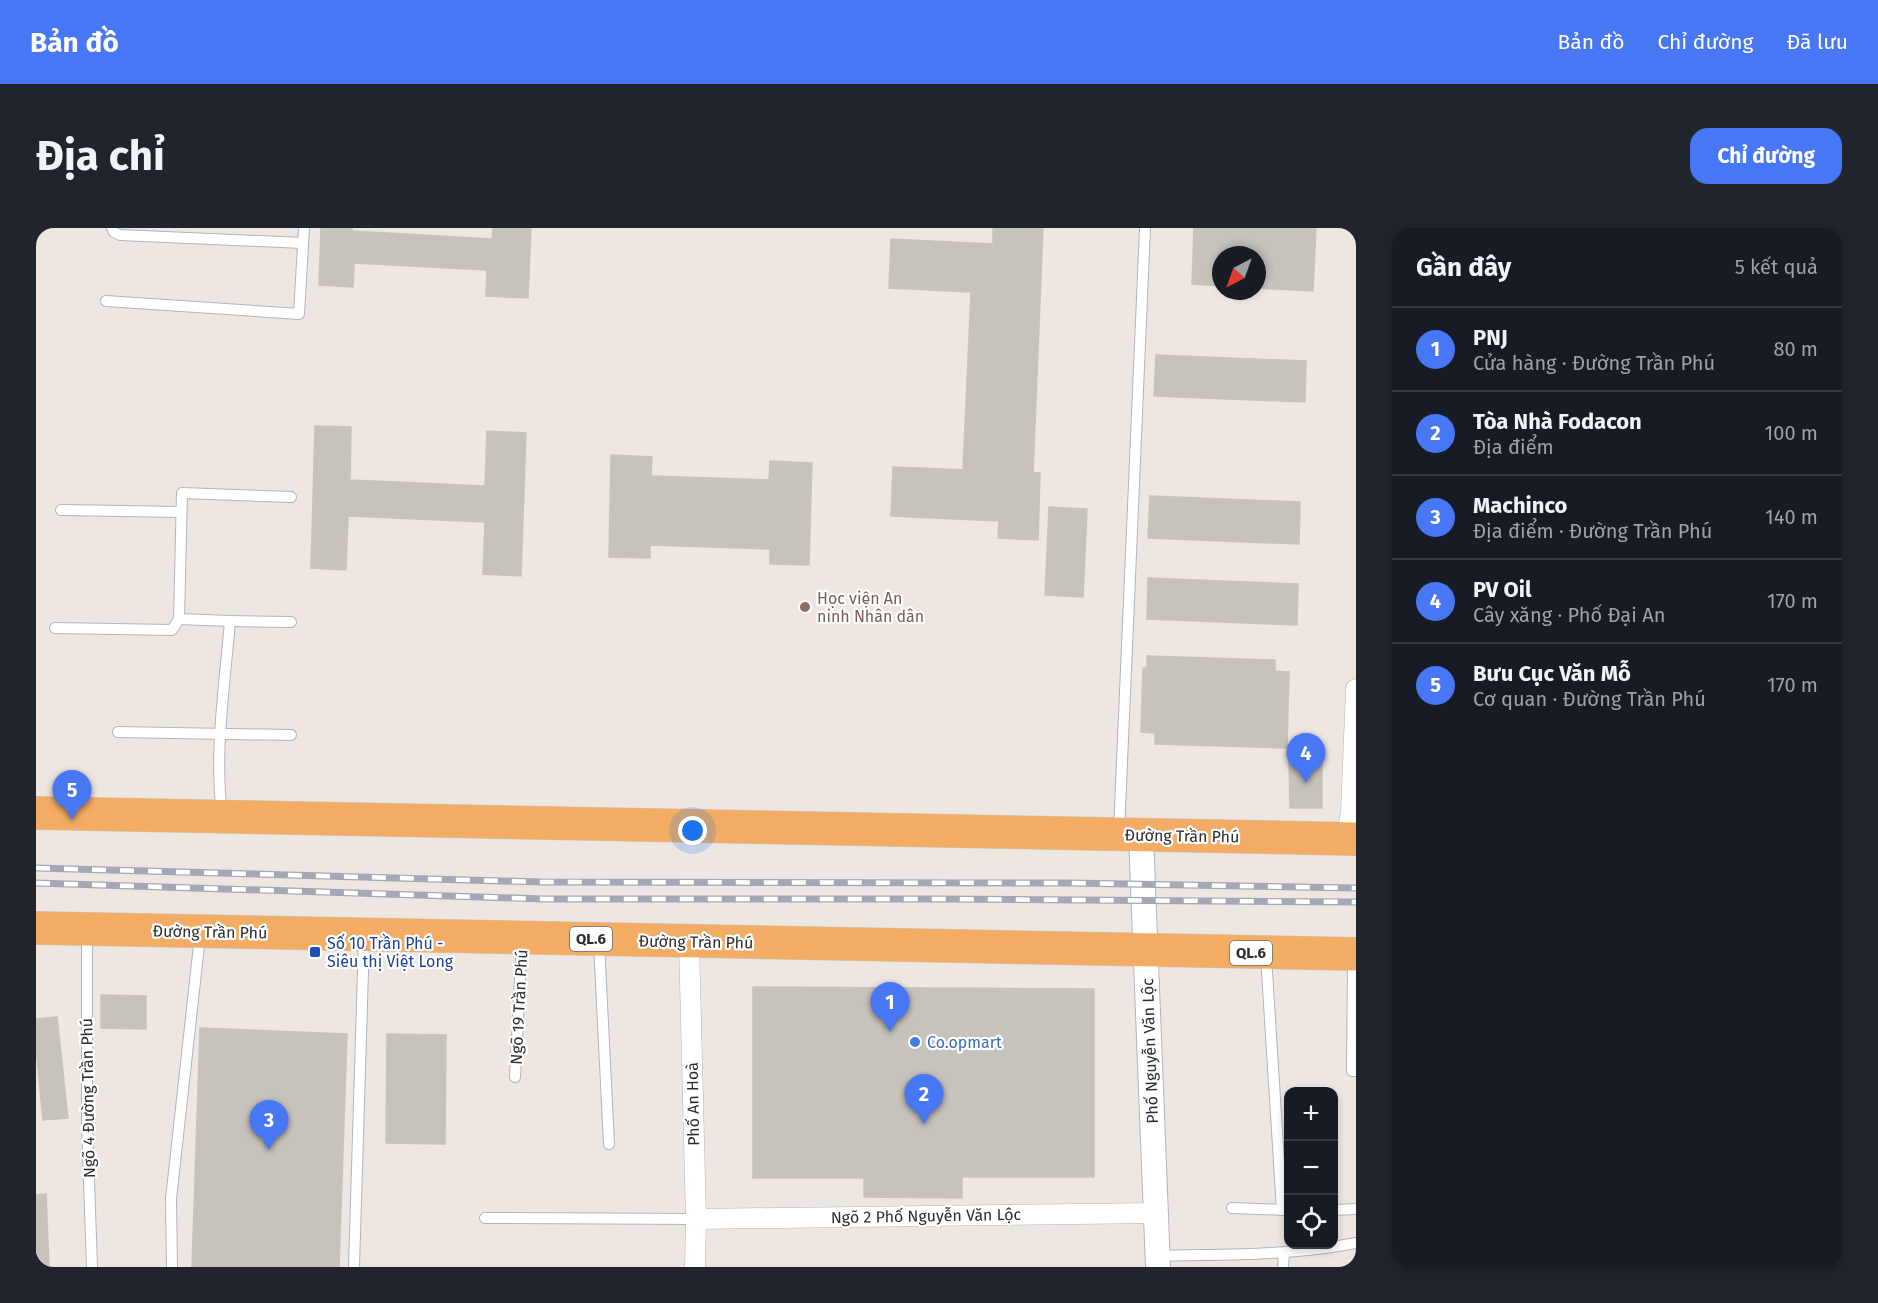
<!DOCTYPE html>
<html lang="vi">
<meta charset="utf-8">
<style>
:root{--surface:#171b24;--page:#20242c;--text:#f1f3f6;--muted:#9ea1a6;--line:#363941;--accent:#4777f4}
body{margin:0;font-family:"Fira Sans",sans-serif;background:var(--page);color:var(--text)}
.controls{position:absolute;right:18px;bottom:18px;display:grid;overflow:hidden;border-radius:12px;box-shadow:0 3px 9px #0003}
.controls button{width:54px;height:54px;display:grid;place-items:center;padding:0;border:0;border-bottom:2px solid var(--line);background:var(--surface);color:var(--text);font:30px sans-serif}
.compass{position:absolute;left:1176px;top:18px;width:54px;height:54px;border-radius:50%;background:var(--surface);box-shadow:0 3px 9px #0003;rotate:221deg}
.you{position:absolute;left:657px;top:603px;width:21px;height:21px;margin:-15px;border:4px solid #fff;border-radius:50%;background:#1a73e8;box-shadow:0 0 0 9px #1a73e833}
.badge{display:grid;place-items:center;width:39px;height:39px;border-radius:50%;background:var(--accent);color:#fff;font-size:20px;font-weight:700}
.pin{position:absolute;translate:-50% -50px;filter:drop-shadow(0 2px 3px #0008)}
.pin::after{content:'';position:absolute;top:32px;width:21px;height:18px;background:inherit;clip-path:polygon(0 0,100% 0,50% 100%)}
.list{margin:0;padding:0;list-style:none}
h2{display:flex;justify-content:space-between;align-items:center;height:78px;margin:0;padding:0 24px;font-size:26px}
h2 small{font-size:20px;font-weight:400;color:var(--muted)}
.list li{display:grid;grid-template-columns:39px 1fr auto;gap:18px;align-items:center;box-sizing:border-box;height:84px;padding:0 24px;border-top:2px solid var(--line)}
.list b{display:block;font-size:22px;white-space:nowrap}
.list p{margin:0;font-size:20px;white-space:nowrap;color:var(--muted)}
.list em{font-size:20px;font-style:normal;color:var(--muted)}
.icon{flex:none;width:33px;height:33px;fill:none;stroke:currentColor;stroke-width:2;stroke-linecap:round;stroke-linejoin:round}
.map{position:relative;flex:none;width:1320px;height:1039px;overflow:hidden;border-radius:18px}
header{display:flex;align-items:center;gap:36px;box-sizing:border-box;height:84px;padding:0 30px;background:var(--accent);color:#fff}
header strong{font-size:28px}
nav{display:flex;gap:33px;margin-inline-start:auto;font-size:21px}
.intro{display:flex;align-items:center;justify-content:space-between;box-sizing:border-box;height:144px;padding:0 36px}
h1{margin:0;font-size:42px}
.button{padding:15px 27px;border-radius:18px;background:var(--accent);color:#fff;font-size:21px;font-weight:700}
main{display:flex;gap:36px;padding:0 36px}
aside{flex:1;background:var(--surface);border-radius:18px;box-shadow:0 3px 9px #0003}
.map>svg:first-child{display:block}
.building{fill:#c7c2bc;stroke:#cac3ba;stroke-width:1.5}
.lines{fill:none;stroke-linecap:round;stroke-linejoin:round}
.service-casing{stroke:#b1b4bd;stroke-width:12}
.minor-casing{stroke:#b1b4bd;stroke-width:21}
.tertiary-casing{stroke:#b1b4bd;stroke-width:26}
.trunk-casing{stroke:#c8c8c8;stroke-width:34}
.service{stroke:#fff;stroke-width:10}
.minor{stroke:#fff;stroke-width:20}
.tertiary{stroke:#fff;stroke-width:24}
.trunk{stroke:#f3ac64;stroke-width:33}
.rail-casing{stroke:#a3a8b7;stroke-width:7}
.rail{stroke:#fff;stroke-width:4.5;stroke-dasharray:14;stroke-linecap:butt}
.education-dot{fill:#8d6e63;stroke:#fff;stroke-width:2}
.transit-dot{fill:#1a4fb4;stroke:#fff;stroke-width:2}
.shop-dot{fill:#3f7fe0;stroke:#fff;stroke-width:2}
.labels{text-anchor:middle;dominant-baseline:central;stroke-width:4.5;stroke-linejoin:round;paint-order:stroke}
.shield{fill:#fff;stroke:#6c6c6c;stroke-width:1.5}
.shield-label{font-size:15px;font-weight:bold;fill:#2d2d2d}
.education-label{font-size:16px;fill:#785e54;stroke:#fff;text-anchor:start}
.street-label{font-size:16px;fill:#2d2d2d;stroke:#fff}
.transit-label{font-size:16px;fill:#164399;stroke:#fff;text-anchor:start}
.shop-label{font-size:16px;fill:#366cbe;stroke:#fff;text-anchor:start}
</style>
<header>
<strong>Bản đồ</strong>
<nav><a>Bản đồ</a><a>Chỉ đường</a><a>Đã lưu</a></nav>
</header>
<div class="intro"><h1>Địa chỉ</h1><a class="button">Chỉ đường</a></div>
<main>
<div class="map">
<svg width="1320" height="1039" viewBox="0 0 1320 1039">
<rect width="100%" height="100%" fill="#eee7e1"/>
<!-- building -->
<g class="building">
<path d="M285 0H316V3L456 11 457 0H495L492 70 450 68 451 42 318 35 317 59 283 57Z"/>
<path d="M957 0H1007L997 245 927 242 935 64 853 60 855 11 957 16Z"/>
<path d="M1158 0H1280L1277 63 1221 60V27H1185V58L1156 56Z"/>
<path d="M1120 127 1270 133 1269 174 1118 168Z"/>
<path d="M279 198 315 199 314 252 449 258 451 203 490 205 485 348 447 346 449 294 312 288 310 342 275 340Z"/>
<path d="M575 227 616 229 615 248 733 252 734 233 776 235 773 337 734 336V321L614 317V330L573 329Z"/>
<path d="M857 239 1004 245 1002 312 962 310 963 293 855 288Z"/>
<path d="M1114 268 1264 274 1263 316 1112 310Z"/>
<path d="M1013 279 1051 281 1047 369 1009 367Z"/>
<path d="M1112 350 1262 356 1261 397 1111 391Z"/>
<path d="M1111 428 1239 432V443L1253 444 1251 520 1119 516V505L1105 504 1107 440H1111Z"/>
<path d="M1286 530V580H1254L1253 531Z"/>
<path d="M717 759 1058 761V949H926V970L828 969V950H717Z"/>
<path d="M65 767 110 768V801L65 800Z"/>
<path d="M21 789 32 890 7 892 0 820V791Z"/>
<path d="M164 800 311 806 303 1039H156Z"/>
<path d="M351 806 410 807 409 916 350 915Z"/>
<path d="M10 966 13 1039H0V967Z"/>
</g>
<g class="lines">
<defs>
<g id="service">
<path d="M76 0 78 4 84 7 267 15"/>
<path d="M70 73 263 86 268 0"/>
<path d="M25 282 145 284"/>
<path d="M194 393 255 394"/>
<path d="M19 400 136 402 143 391"/>
<path d="M82 504 255 507"/>
<path d="M186 586C178 524 189 455 194 393L143 391 146 265 255 269"/>
<path d="M1083 604 1109 0"/>
<path d="M51 704V896L56 1039"/>
<path d="M563 715 573 916"/>
<path d="M1230 728 1246 982"/>
<path d="M1317 730 1316 843H1320"/>
<path d="M479 849 486 713"/>
<path d="M1196 980 1252 982"/>
<path d="M1298 982 1320 981"/>
<path d="M449 990 660 991"/>
<path d="M1122 1028C1188 1026 1255 1028 1320 1015"/>
<path d="M136 1039 135 971 164 708"/>
<path d="M318 1039 328 710"/>
<path d="M1247 1039 1248 1025"/>
</g>
<g id="minor">
<path d="M1310 611 1315 584 1320 461"/>
<path d="M653 714 660 991 659 1039"/>
<path d="M660 991 1120 985"/>
</g>
<path id="tertiary" d="M1105 607 1122 1039"/>
<g id="trunk">
<path d="M0 585 1320 611"/>
<path d="M0 700 1320 726"/>
</g>
</defs>
<!-- service casing -->
<use href="#service" class="service-casing"/>
<!-- minor casing -->
<use href="#minor" class="minor-casing"/>
<!-- tertiary casing -->
<use href="#tertiary" class="tertiary-casing"/>
<!-- trunk casing -->
<use href="#trunk" class="trunk-casing"/>
<!-- service -->
<use href="#service" class="service"/>
<!-- minor -->
<use href="#minor" class="minor"/>
<!-- tertiary -->
<use href="#tertiary" class="tertiary"/>
<!-- trunk -->
<use href="#trunk" class="trunk"/>
<defs>
<g id="rail">
<path d="M0 640 504 654 1033 655 1320 660"/>
<path d="M0 655 508 671H901L1320 674"/>
</g>
</defs>
<!-- rail casing -->
<use href="#rail" class="rail-casing"/>
<!-- rail -->
<use href="#rail" class="rail"/>
</g>
<!-- markers -->
<circle class="education-dot" cx="769" cy="379" r="6"/>
<rect class="transit-dot" x="273" y="718" width="12" height="12" rx="3"/>
<circle class="shop-dot" cx="879" cy="814" r="6"/>
<g class="labels">
<!-- shield labels -->
<g class="shield">
<rect x="534" y="699" width="42" height="24" rx="4.5"/>
<rect x="1194" y="713" width="42" height="24" rx="4.5"/>
</g>
<g class="shield-label">
<text x="555" y="711">QL.6</text>
<text x="1215" y="725">QL.6</text>
</g>
<!-- education labels -->
<g class="education-label">
<text x="781" y="370">Học viện An<tspan x="781" dy="18">ninh Nhân dân</tspan></text>
</g>
<!-- street labels -->
<g class="street-label">
<text transform="translate(1146 608) rotate(1)">Đường Trần Phú</text>
<text transform="translate(174 704) rotate(1)">Đường Trần Phú</text>
<text transform="translate(660 714) rotate(1)">Đường Trần Phú</text>
<text transform="translate(483 779) rotate(-87)">Ngõ 19 Trần Phú</text>
<text transform="translate(1114 823) rotate(-92)">Phố Nguyễn Văn Lộc</text>
<text transform="translate(52 870) rotate(-91)">Ngõ 4 Đường Trần Phú</text>
<text transform="translate(657 876) rotate(-91)">Phố An Hoà</text>
<text transform="translate(890 988) rotate(-1)">Ngõ 2 Phố Nguyễn Văn Lộc</text>
</g>
<!-- transit labels -->
<g class="transit-label">
<text x="291" y="715">Số 10 Trần Phú -<tspan x="291" dy="18">Siêu thị Việt Long</tspan></text>
</g>
<!-- shop labels -->
<g class="shop-label">
<text x="891" y="814">Co.opmart</text>
</g>
</g>
</svg>
<div class="controls">
<button>+</button>
<button>−</button>
<button><svg class="icon" aria-label="locate" viewBox="0 0 24 24"><circle cx="12" cy="12" r="6"/><path d="M12 2v4M12 18v4M2 12h4M18 12h4"/></svg></button>
</div>
<svg class="compass" viewBox="-18 -18 36 36"><path d="M0-13l5 13h-10z" fill="#e53935"/><path d="M0 13l5-13h-10z" fill="#9ea1a6"/></svg>
<div class="you"></div>
<div class="pin badge" style="left:854px;top:804px">1</div>
<div class="pin badge" style="left:888px;top:896px">2</div>
<div class="pin badge" style="left:233px;top:922px">3</div>
<div class="pin badge" style="left:1270px;top:555px">4</div>
<div class="pin badge" style="left:36px;top:592px">5</div>
</div>
<aside>
<h2>Gần đây<small>5 kết quả</small></h2>
<ul class="list">
<li><span class="badge">1</span><div><b>PNJ</b><p>Cửa hàng · Đường Trần Phú</p></div><em>80 m</em></li>
<li><span class="badge">2</span><div><b>Tòa Nhà Fodacon</b><p>Địa điểm</p></div><em>100 m</em></li>
<li><span class="badge">3</span><div><b>Machinco</b><p>Địa điểm · Đường Trần Phú</p></div><em>140 m</em></li>
<li><span class="badge">4</span><div><b>PV Oil</b><p>Cây xăng · Phố Đại An</p></div><em>170 m</em></li>
<li><span class="badge">5</span><div><b>Bưu Cục Văn Mỗ</b><p>Cơ quan · Đường Trần Phú</p></div><em>170 m</em></li>
</ul>
</aside>
</main>
